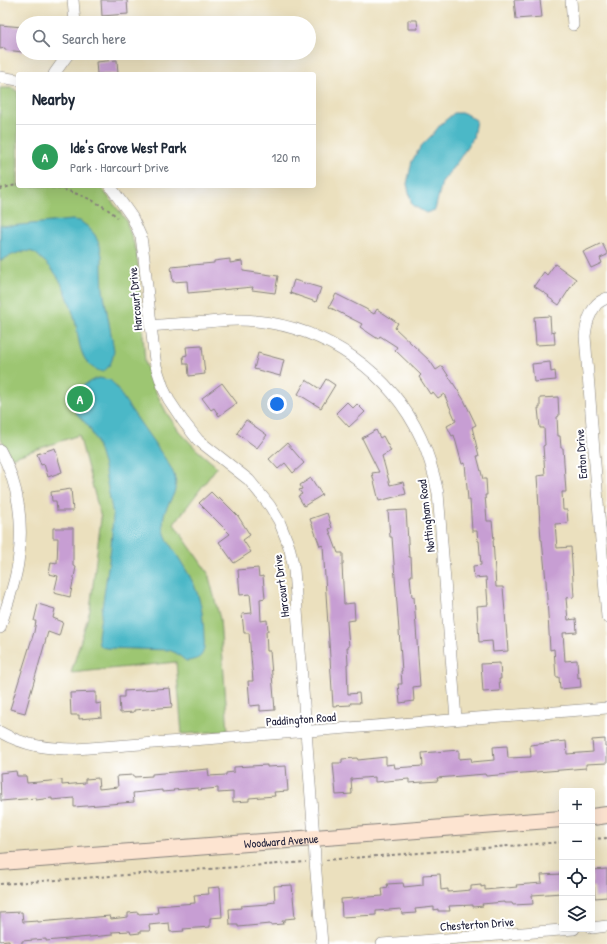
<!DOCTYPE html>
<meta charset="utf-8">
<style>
:root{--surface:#fff;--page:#f6f6f7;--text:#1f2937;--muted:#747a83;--line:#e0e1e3;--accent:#0b8043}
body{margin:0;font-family:"Patrick Hand",sans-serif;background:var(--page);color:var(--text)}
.controls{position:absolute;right:12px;bottom:12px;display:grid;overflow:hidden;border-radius:4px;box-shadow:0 4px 16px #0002}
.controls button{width:36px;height:36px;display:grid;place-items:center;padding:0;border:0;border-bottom:1px solid var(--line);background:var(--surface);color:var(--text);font:20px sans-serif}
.you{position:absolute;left:277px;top:404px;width:14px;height:14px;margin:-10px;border:3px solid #fff;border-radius:50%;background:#1a73e8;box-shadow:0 0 0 6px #1a73e833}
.badge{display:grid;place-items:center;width:26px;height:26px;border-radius:50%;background:var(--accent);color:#fff;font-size:13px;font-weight:700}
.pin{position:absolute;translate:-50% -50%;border:2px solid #fff;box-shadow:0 1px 4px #0006}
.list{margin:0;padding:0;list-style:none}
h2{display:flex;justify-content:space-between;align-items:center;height:52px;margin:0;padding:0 16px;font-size:17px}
h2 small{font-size:13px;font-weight:400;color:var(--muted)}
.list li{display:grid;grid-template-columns:26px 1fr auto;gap:12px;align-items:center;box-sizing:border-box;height:64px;padding:0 16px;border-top:1px solid var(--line)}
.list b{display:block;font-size:15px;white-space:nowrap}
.list p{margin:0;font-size:13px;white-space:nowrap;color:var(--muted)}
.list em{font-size:13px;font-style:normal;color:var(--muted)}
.icon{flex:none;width:22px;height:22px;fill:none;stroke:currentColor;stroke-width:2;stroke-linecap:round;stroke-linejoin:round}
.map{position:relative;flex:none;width:607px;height:944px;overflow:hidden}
.search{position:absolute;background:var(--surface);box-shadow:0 4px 16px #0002;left:16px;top:16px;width:300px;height:44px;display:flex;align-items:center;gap:10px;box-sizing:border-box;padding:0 14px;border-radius:22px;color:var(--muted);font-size:15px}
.panel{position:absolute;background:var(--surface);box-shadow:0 4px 16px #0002;left:16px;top:72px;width:300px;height:116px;border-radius:4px}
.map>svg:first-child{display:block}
.green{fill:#9dc672;stroke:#607456}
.water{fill:#4cb8c7;stroke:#376d81}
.building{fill:#c79ed3}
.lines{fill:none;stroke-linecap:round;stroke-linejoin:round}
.minor-casing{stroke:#86817c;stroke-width:12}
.secondary-casing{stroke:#86817c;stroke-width:18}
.path{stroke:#86817c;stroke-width:2;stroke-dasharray:3 3;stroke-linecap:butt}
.minor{stroke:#fff;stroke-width:11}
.secondary{stroke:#fde4d1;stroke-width:16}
.labels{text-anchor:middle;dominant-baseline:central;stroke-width:4;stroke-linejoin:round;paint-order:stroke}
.street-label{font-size:12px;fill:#22223b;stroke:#fff}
</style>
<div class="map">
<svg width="607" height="944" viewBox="0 0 607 944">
<rect width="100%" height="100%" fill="#fff"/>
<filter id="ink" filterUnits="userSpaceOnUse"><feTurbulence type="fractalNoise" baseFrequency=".025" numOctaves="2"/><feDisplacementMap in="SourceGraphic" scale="8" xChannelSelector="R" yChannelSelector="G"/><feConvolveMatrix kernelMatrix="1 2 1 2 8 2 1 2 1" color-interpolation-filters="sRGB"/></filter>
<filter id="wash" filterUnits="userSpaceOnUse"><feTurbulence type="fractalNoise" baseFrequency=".012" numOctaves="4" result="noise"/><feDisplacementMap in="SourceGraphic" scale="16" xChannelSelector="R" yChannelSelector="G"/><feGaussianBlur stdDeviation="0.9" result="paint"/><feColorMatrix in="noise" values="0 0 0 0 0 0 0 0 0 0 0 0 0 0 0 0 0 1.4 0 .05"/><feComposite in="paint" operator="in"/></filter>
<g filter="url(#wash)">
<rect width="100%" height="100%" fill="#ebe0be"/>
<!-- green -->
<path class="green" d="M0 88H12L18 92V186H100L126 220 137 253 145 362 153 386 166 412 179 431 196 449 217 467 174 524 208 573 220 619 228 731 182 734 176 662 71 673 90 610 101 518 79 435 11 458 0 437Z"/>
<!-- water -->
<g class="water">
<path d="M454 113H464L476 120 473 138 458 161 442 182 435 210 426 213 412 205 407 184 412 161 421 146 432 135 441 124Z"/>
<path d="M72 220 80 221 88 227 95 235 100 246 102 256V269L103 290 114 350C113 359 111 366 103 372 77 366 80 337 74 317 68 296 61 276 44 261 41 259 38 255 35 253 25 248 9 256 0 261V225L10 226Z"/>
<path d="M99 378 110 380 114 384C127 404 141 424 155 444 162 455 172 466 175 478 179 492 167 503 164 515 163 520 163 525 164 530 167 543 177 554 183 565 199 590 203 607 204 637 205 653 203 660 186 661L176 653 169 650 106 648 102 647 99 645 98 636 111 547 113 515 104 467 96 441 89 427 77 414 74 408 72 401 74 393 82 386 93 380Z"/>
</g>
<g id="blocks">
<!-- building -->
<g class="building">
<path d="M101 0H127L128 14 102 16Z"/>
<path d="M514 0H540L542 17 516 19Z"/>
<path d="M408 20H417L418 29H408Z"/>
<path d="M0 25 23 27V52L5 50V48L0 49Z"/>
<path d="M117 60 118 74H97L96 62Z"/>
<path d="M602 243 607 253V255L600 258 602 263 591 268 583 252Z"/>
<path d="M230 259V263L242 261 243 271 278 276 275 293 252 290 253 287 188 293 187 281 173 282 171 267 214 263V261Z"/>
<path d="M555 264 576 279 559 305 548 297 549 296 534 286 544 272 547 275Z"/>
<path d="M294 280 321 288 316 302 290 293Z"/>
<path d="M336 294 366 309 374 314 377 309 398 323 395 328 430 361 436 370 442 366 464 400 476 425 472 427 479 456H477L483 479H486L487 495H485L487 521H492L494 540H493L496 587H503L508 651 493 652 492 641 479 642 477 606 488 605 486 577 474 578 473 566 481 565 479 541H478L477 531H472L470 500H468L465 463 462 464 454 435 452 436 447 426 456 421 444 394 438 398 433 392 430 394 419 377 421 375 395 350 397 347 380 336 378 339 360 327 362 324 329 307Z"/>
<path d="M550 316 551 332 554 331 555 344 536 345 534 317Z"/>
<path d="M202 346 205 374 189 376 188 364H184L183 356 187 355 186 347Z"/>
<path d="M258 353 284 360 280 376 254 369Z"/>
<path d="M550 362 551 372 555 371 556 380 534 382 532 364Z"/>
<path d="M326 379 335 385 321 408 298 394 306 380 320 389Z"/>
<path d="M222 383 237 403 219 416 214 408 211 410 202 398Z"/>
<path d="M558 397 559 416 557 417 558 436H560L561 448H563L566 492H562L563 510H567L568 523 555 524 557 548 571 547 574 597 566 598 568 620 576 619 577 632 563 633 565 661 577 660 578 678 580 677 581 687 560 689 559 677H556L554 649 550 650 546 581 542 540H541L537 476 545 475 543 446 545 445 544 428H540L538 408H540V398Z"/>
<path d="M347 402 353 408 357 404 365 412 349 427 336 413Z"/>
<path d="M246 420 267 435 257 448 237 433Z"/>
<path d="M376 430 380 438 383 436 391 451 382 456 390 485 403 482 406 494 379 501 372 473 379 472 362 438Z"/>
<path d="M287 443 304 463 293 473 285 463 278 469 269 459Z"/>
<path d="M55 448 62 472 48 477 44 464 41 465 37 454Z"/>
<path d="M311 478 322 495 304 506 298 496 302 494 299 490 302 489 300 485Z"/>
<path d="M71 489 73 511H57L56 501H52L51 492Z"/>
<path d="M211 492 218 499 219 497 238 516 250 535 243 540 251 552 234 563 219 542 230 534 199 503Z"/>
<path d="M406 510 409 557H411L412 576H410L412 597H414L420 686 413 687 414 701 400 703 398 684H402L401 671H402L392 537H390L388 511Z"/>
<path d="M327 513 332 528 329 529 338 553H343V565H342L344 604 354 603 355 620 347 621 349 647H347L348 664H347L348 694 359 693 360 703H350L351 705 333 706 323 545 320 546 310 519Z"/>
<path d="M53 528H73V566L76 567 70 597 54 593 58 576 49 574 51 562 57 563 58 538H53Z"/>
<path d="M258 568 259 577 263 576 265 598 260 599 261 621 267 620 268 631H266L267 651H270L275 710 260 711V705L250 706 248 681H253L249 633H244L242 614 252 613 250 594 240 595 238 570Z"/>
<path d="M38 604 55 609 53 618 63 622 59 636 48 632 25 713 10 709 34 632 36 621H34Z"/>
<path d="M500 663 501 679H499L500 691 483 692 481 664Z"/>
<path d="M170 688 172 707 134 710V712L120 713 119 697H124V691Z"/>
<path d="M96 692V704L101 703 102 717 79 719V715H71L70 693Z"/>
<path d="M605 739V747H607V763L586 764V768L486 776 485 774 437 778 438 781 409 783V779L375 782V777L351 779 352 794 336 795 333 763H342V759L357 758 358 760 386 757V765L394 764 395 768 423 766 422 753 459 750V759L471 758 472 762 494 760 493 747 507 746 508 758 531 757 530 745 566 741 567 754 593 752 592 740Z"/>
<path d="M267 765V767L286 766 288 791 274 792 275 796 249 798V801L233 802V792L218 793V788L198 790V788L173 790 174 791 162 792V790L133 793 134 802 74 807V798L52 800V798L36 800V798L1 801 0 773 16 771 17 776H26L27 783 62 780V785L85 783V779L98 778 99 789 118 787 117 776 134 775V777L152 776V774L208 769 209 776 226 775V773L234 772V767Z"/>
<path d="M607 869V897L595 898 594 887H592V870Z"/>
<path d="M440 874 441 890 448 889V892L471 890V886L481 885V887L485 886V890L517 887 516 885 542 883 541 875 562 874V893L532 895 533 904 513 905 512 903H504V902L482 904 483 906 473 907V905L449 906 450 911H438V909L434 910V907L415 909 416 913 402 914 401 909 376 911V915L342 917 341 899 383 896 382 889 388 888 387 884 403 883 404 887 423 885V875Z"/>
<path d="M292 885 295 918 285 919V921H282L283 924 270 925V924L238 927V925H230L229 909 241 908V906L268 904V903L275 902 274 886Z"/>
<path d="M220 887 222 917 210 918V927L183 929 184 931 170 932 169 923 149 925 150 931H140V933L131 934 130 931 112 932V935L46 941V939L22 941V944H9V940L0 941V913L22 912 23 922 38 921V922L110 916 111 919 128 917V913L138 912V914L158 913 157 906 195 903 194 895 209 894 208 888Z"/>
</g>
</g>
</g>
<g filter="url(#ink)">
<use href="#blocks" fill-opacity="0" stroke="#86817c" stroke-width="1"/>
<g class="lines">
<defs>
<g id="minor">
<path d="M73 0 75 23"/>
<path d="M571 0 573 25"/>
<path d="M54 74 69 53"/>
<path d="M0 77 18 80"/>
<path d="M110 186 132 217 141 237 144 258 154 353 156 366 164 390 169 400 183 421 198 440 249 480 270 506 279 521 287 541 290 550 294 570 314 838 315 861 322 944"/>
<path d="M607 298C603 300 598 302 596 305 589 314 586 325 585 336L607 617"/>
<path d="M150 326C170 324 189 323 208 322 224 320 240 319 256 321 327 328 391 373 421 438 429 455 434 474 438 493L456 719"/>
<path d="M0 450C19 484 24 525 18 563 15 585 6 607 0 628"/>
<path d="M0 732C25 746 48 749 76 749L607 708"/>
<path d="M592 928 607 926"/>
<path d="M382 944 574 929"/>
</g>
<g id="secondary">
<path d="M592 817 607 815"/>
<path id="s1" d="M0 862 562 819"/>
</g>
</defs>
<!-- minor casing -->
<use href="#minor" class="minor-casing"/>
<!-- secondary casing -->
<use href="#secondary" class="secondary-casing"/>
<!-- path -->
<g class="path">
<path d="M46 186C69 189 100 201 117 217"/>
<path d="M0 189 11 186 18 185"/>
<path d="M592 839 607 838"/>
<path d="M326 860 562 842"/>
<path d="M0 884 306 862"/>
</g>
<!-- minor -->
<use href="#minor" class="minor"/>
<!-- secondary -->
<use href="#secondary" class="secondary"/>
</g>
</g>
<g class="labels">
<!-- street labels -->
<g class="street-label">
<text transform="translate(135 299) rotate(-95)">Harcourt Drive</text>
<text transform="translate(581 454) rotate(-94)">Eaton Drive</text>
<text transform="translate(426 516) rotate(-97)">Nottingham Road</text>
<text transform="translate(281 586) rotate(-97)">Harcourt Drive</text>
<text transform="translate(301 719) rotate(-4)">Paddington Road</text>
<text stroke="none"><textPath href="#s1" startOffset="282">Woodward Avenue</textPath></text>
<text transform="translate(477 924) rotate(-4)">Chesterton Drive</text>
</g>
</g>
</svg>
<div class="controls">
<button>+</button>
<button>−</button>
<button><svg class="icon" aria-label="locate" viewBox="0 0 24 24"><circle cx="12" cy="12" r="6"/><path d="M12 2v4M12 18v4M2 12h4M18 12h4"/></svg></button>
<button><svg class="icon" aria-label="layers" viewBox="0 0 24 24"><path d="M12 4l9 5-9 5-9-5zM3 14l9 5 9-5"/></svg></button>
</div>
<div class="you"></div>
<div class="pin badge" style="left:80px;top:399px;background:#2e9e5b">A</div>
<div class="search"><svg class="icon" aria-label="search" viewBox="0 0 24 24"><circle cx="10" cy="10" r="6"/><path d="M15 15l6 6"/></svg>Search here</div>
<section class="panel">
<h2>Nearby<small></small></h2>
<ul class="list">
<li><span class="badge" style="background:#2e9e5b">A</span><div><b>Ide's Grove West Park</b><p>Park · Harcourt Drive</p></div><em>120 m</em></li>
</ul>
</section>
</div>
